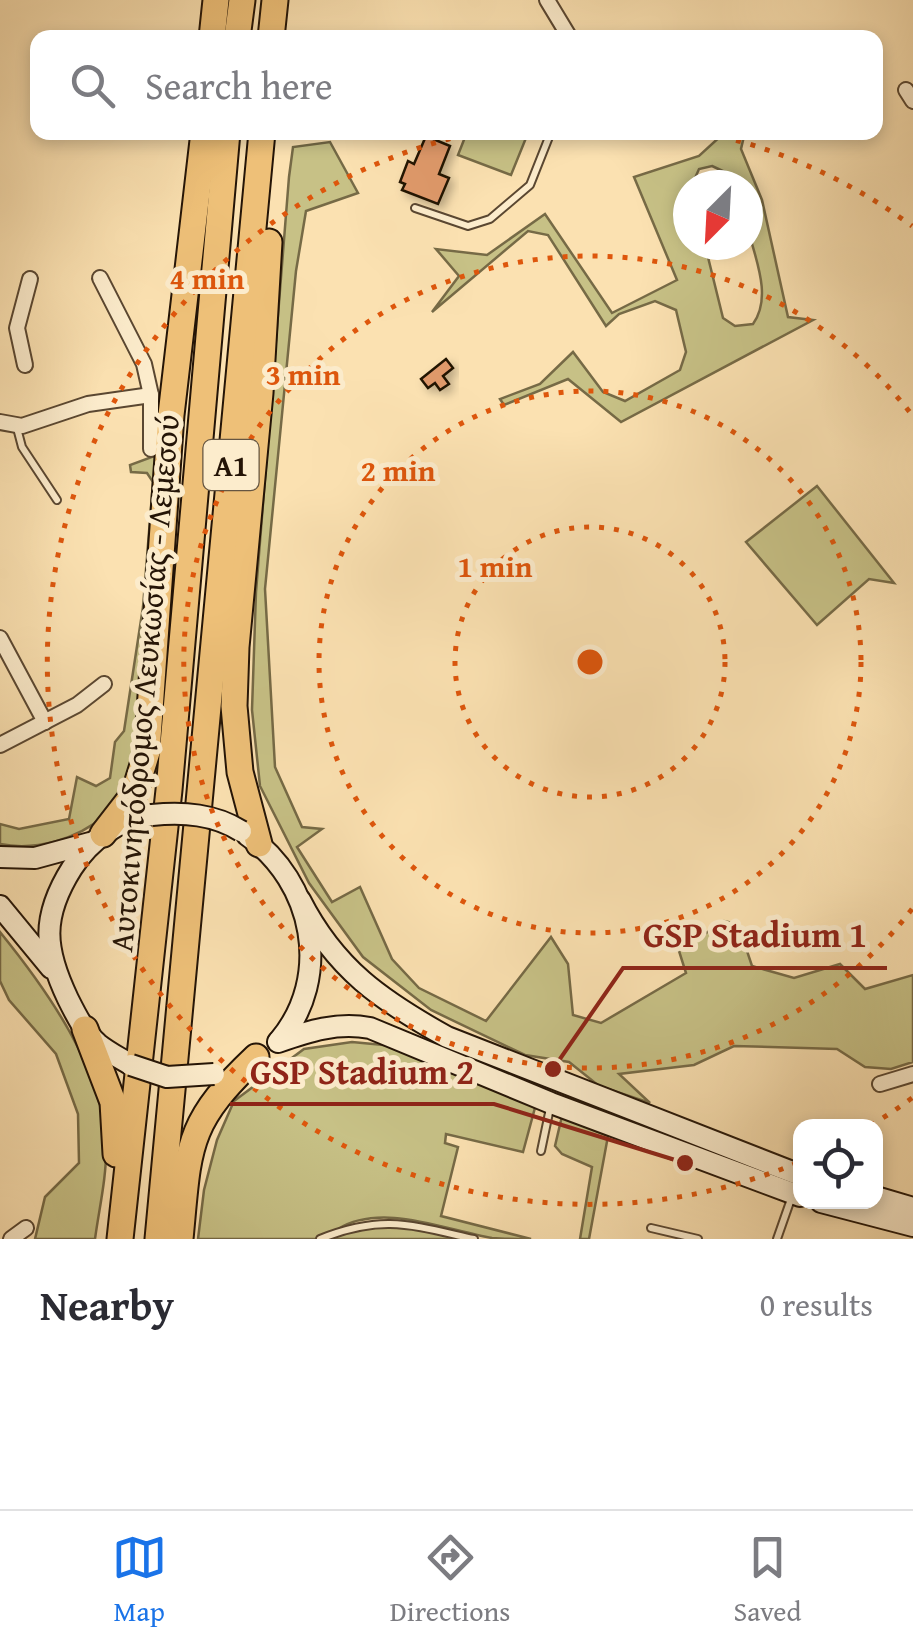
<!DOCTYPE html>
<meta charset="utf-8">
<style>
:root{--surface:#fff;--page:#f7f7f7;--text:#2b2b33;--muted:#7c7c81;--line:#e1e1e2;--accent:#1a73e8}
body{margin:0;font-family:"Gentium Book Plus",serif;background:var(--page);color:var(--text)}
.controls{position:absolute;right:30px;bottom:30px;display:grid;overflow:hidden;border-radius:20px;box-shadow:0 5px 15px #0003}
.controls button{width:90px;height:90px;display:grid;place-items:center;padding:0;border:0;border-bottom:2px solid var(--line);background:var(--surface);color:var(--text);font:50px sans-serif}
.compass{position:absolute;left:673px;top:170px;width:90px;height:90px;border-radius:50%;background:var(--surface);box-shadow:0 5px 15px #0003;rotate:204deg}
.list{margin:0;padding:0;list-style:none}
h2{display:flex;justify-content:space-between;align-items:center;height:130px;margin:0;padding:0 40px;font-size:42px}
h2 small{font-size:32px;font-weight:400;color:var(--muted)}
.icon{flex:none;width:55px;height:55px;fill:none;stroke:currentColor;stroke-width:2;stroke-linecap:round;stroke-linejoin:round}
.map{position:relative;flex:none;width:913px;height:1239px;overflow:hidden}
.search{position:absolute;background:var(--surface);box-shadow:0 5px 15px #0003;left:30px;right:30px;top:30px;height:110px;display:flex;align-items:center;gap:25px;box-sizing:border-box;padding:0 35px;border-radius:20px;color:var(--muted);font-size:38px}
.sheet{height:270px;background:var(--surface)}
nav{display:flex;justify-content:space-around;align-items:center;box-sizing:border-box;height:140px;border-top:2px solid var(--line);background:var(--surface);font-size:28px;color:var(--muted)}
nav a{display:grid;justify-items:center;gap:5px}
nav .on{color:var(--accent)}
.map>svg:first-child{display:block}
.green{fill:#c7c186;stroke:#766a46;stroke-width:2.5;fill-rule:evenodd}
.building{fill:#df996b;stroke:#241406;stroke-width:2.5;filter:url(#shadow)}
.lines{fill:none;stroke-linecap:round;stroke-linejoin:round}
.service-casing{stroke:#5a4731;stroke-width:10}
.minor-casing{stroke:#5a4731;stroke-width:18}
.secondary-casing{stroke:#241406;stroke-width:24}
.motorway-casing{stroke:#241406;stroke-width:29}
.service{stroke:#fceccc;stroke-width:6}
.minor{stroke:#fceccc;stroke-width:14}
.secondary{stroke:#fceccc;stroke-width:20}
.motorway{stroke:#eec078;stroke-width:25}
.secondary-bridge-casing{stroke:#241406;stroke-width:24;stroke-linecap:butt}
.secondary-bridge{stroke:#fceccc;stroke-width:20}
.ring{fill:none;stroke:#de560c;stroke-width:5;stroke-dasharray:5 10}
.labels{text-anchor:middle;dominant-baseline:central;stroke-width:10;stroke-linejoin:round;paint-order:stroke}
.shield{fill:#fceccc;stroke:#655541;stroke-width:2.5}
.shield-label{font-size:30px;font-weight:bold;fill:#241406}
.street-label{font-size:32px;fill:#241406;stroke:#fceccc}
.centre{fill:#de560c;stroke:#fceccc;stroke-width:5}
.ring-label{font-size:30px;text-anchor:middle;font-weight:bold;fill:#de560c;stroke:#fceccc;stroke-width:10;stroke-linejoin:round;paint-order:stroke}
.leader{fill:none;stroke:#8f2418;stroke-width:4}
.callout-dot{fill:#8f2418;stroke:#fceccc;stroke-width:4}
.callout-label{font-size:35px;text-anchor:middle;font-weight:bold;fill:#8f2418;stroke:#fceccc;stroke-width:10;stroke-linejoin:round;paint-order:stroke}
</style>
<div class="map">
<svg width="913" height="1239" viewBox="0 0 913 1239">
<defs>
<filter id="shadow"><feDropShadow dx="4.5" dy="4.5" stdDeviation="5" flood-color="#0004"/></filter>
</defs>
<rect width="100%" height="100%" fill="#fbe1b1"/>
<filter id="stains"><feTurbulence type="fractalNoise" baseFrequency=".002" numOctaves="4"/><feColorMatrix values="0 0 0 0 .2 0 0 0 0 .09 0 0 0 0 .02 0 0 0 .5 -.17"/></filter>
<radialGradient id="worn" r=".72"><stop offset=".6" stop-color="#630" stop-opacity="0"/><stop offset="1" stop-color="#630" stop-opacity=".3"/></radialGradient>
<!-- green -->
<g class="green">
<path d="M467 132 528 133 511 175 458 155Z"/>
<path d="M745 132 741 149 762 200 788 317 813 320 621 422 568 379 504 405 500 399 540 384 573 352 603 392 625 401 680 370 686 352 676 310 655 301 619 314 606 326 548 235 528 231 432 312 459 276 436 249 487 255 545 214 612 313 677 280 634 177 699 156 724 133ZM712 166 725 172 730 185H748C748 200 745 218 749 233 756 260 772 298 753 324L735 326 723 318 705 245H688V185H692L699 169Z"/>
<path d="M330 142 358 193 306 211 296 271 265 589 275 767 302 827 322 829 297 847 332 902 360 887 392 959 419 988 486 1021 551 937 568 964 573 1015 601 1023 686 973 679 951 724 921 738 924 752 966 794 978 840 964 865 989 913 975V1062L891 1069 865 1067 837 1049 734 1046 694 1065 619 1074 650 1103 599 1086 569 1062 525 1055 431 1010 363 957 309 883 260 786 252 710 256 592 289 177 293 147Z"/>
<path d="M157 455 135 778C125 790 116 805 105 815 77 840 35 851 0 844V824L19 829 69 819 77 777 96 786 110 778 115 742 124 731 143 607 153 482 147 473 131 472 130 465Z"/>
<path d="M817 486 894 583 869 579 817 625 746 542Z"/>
<path d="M0 932C47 990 103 1068 106 1146 107 1176 99 1209 95 1239H35L45 1197 79 1163 78 1114 56 1054 9 1000 0 981Z"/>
<path d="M352 1042 394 1046 536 1104 523 1152 446 1134 445 1143 458 1147 441 1216 531 1239C518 1239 505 1239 492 1238 445 1230 382 1202 338 1229 386 1220 419 1227 466 1239H198L204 1190 217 1140 234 1101 304 1049Z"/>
<path d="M562 1116 608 1136 589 1239H580L592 1167 562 1154 555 1146Z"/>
</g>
<!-- building -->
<g class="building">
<path d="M426 136 450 146 439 174 449 178 438 204 402 190 405 184 400 182 408 161 414 164Z"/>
<path d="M446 359 453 368 443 376 449 384 440 390 435 383 428 388 421 379Z"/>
</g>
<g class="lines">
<defs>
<g id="service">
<path d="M415 208 468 226 490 219 530 185 551 132"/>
<path d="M17 428 22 447 57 500"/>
<path d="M541 1151 550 1108"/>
<path d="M651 1228 698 1239"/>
<path d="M320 1239C383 1214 411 1225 474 1239"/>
<path d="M777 1239 791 1199"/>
</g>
<g id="minor">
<path d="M547 0 570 38"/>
<path d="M906 90 913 101"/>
<path d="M100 278 144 364 151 395V449"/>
<path d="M25 365 17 328 30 279"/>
<path d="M0 422 22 426 88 404 151 395"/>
<path d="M0 638 45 722"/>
<path d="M0 745 77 705 104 684"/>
<path d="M880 1084 913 1074"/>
<path d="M11 1239 26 1228"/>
</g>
<g id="secondary">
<path d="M247 835C314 882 333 977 279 1041"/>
<path d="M0 857 35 858 90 843"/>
<path d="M300 900C335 969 382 1001 447 1037L800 1175"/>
<path d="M0 906 51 968"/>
<path d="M278 1042C309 1031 337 1022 370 1028L551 1103 800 1196"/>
<path d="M131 1065C120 1058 108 1052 98 1044 85 1033 76 1015 68 999 44 949 41 917 72 868 90 840 118 819 152 815"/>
<path d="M876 1197 913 1208"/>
<path d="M821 1202 913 1226"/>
</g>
<g id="motorway">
<path d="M212 38 216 0"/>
<path d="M237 38 242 0"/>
<path d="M271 38 275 0"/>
<path d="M103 834 134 794 147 752 171 415 204 132"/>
<path d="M259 844 240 772 234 706 236 647 260 393 269 242"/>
<path d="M85 1029 113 1102 116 1154"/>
<path d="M120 1239 169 790 227 132"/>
<path d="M158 1239 262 132"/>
<path d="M180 1239C189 1146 185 1124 256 1057"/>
</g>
</defs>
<!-- service casing -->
<use href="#service" class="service-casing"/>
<!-- minor casing -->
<use href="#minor" class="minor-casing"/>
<!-- secondary casing -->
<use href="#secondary" class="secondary-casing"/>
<!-- motorway casing -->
<use href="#motorway" class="motorway-casing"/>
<!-- service -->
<use href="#service" class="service"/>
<!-- minor -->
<use href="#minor" class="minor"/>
<!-- secondary -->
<use href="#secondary" class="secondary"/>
<!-- motorway -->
<use href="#motorway" class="motorway"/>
<defs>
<g id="secondary-bridge">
<path d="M152 815C184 812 214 814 241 831"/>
<path d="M131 1065 167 1077 214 1074"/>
</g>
</defs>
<!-- secondary-bridge casing -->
<use href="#secondary-bridge" class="secondary-bridge-casing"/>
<!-- secondary-bridge -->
<use href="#secondary-bridge" class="secondary-bridge"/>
</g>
<!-- distance rings -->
<g class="ring">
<circle cx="590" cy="662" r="135"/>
<circle cx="590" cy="662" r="271"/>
<path d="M912 909A406 406 0 1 1 912 415"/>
<path d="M912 1098A542 542 0 0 1 873 1124M797 1163A542 542 0 1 1 473 133M707 133A542 542 0 0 1 912 226"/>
</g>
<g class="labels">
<!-- shield labels -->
<rect class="shield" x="203.5" y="440" width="55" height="50" rx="8"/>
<g class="shield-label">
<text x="231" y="465">A1</text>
</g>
<!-- street labels -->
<g class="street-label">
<text transform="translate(144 683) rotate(-85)">Αυτοκινητόδρομος Λευκωσίας - Λεμεσού</text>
</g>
</g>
<circle cx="590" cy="662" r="15" class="centre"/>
<g class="ring-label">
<text x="207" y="289">4 min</text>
<text x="303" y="385">3 min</text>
<text x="398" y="481">2 min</text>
<text x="495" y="577">1 min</text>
</g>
<!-- callouts -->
<path class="leader" d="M553 1069L623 968H887M685 1163L494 1104H230"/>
<g class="callout-dot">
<circle cx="553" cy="1069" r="10"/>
<circle cx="685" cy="1163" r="10"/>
</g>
<g class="callout-label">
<text x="755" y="947">GSP Stadium 1</text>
<text x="362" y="1084">GSP Stadium 2</text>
</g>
<rect width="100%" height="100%" filter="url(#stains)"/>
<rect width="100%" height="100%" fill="url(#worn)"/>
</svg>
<div class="controls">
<button><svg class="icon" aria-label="locate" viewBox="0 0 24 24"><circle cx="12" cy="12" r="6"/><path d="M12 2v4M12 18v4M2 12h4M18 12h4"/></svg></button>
</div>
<svg class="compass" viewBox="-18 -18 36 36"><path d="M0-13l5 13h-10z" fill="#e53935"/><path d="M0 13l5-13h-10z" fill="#7c7c81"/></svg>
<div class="search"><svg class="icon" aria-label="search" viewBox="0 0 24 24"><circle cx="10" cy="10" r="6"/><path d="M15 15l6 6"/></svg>Search here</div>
</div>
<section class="sheet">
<h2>Nearby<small>0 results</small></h2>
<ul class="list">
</ul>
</section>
<nav>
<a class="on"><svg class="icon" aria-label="map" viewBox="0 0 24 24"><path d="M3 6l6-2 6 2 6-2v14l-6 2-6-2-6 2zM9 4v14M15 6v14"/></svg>Map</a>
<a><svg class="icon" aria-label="directions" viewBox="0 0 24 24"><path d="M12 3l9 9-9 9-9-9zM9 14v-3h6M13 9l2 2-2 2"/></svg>Directions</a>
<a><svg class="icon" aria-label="saved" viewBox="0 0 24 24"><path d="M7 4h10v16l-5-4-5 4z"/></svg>Saved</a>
</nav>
